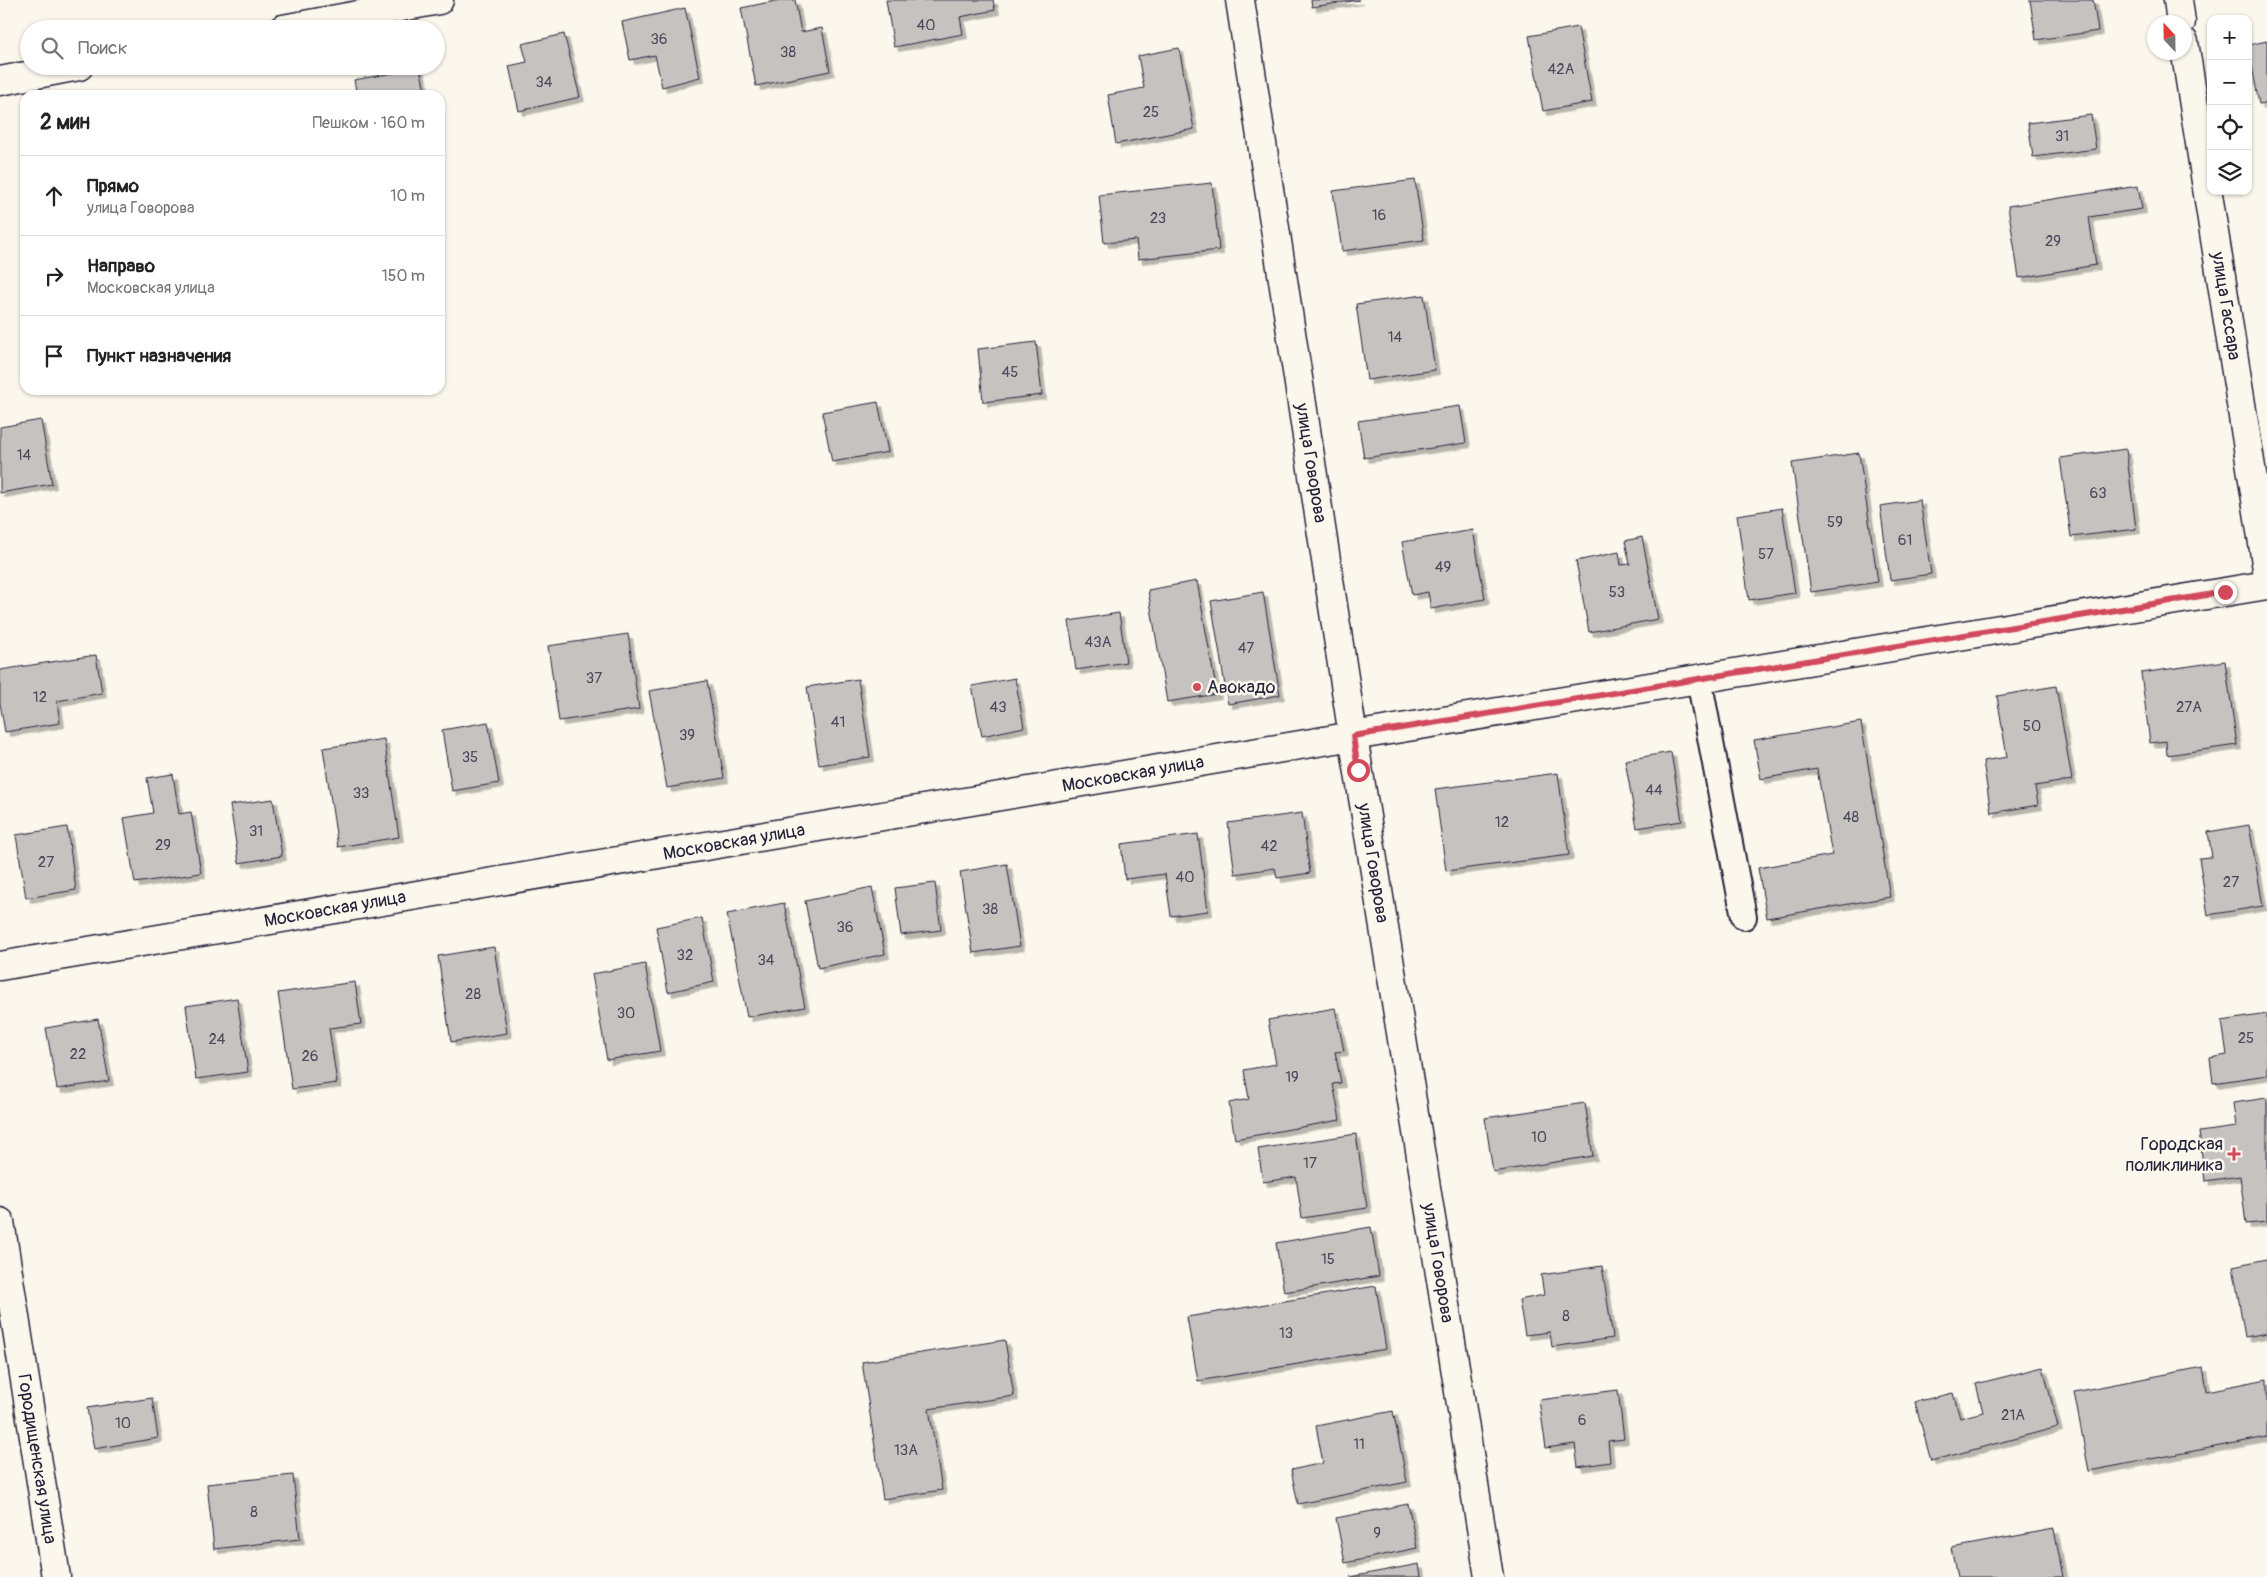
<!DOCTYPE html>
<html lang="ru">
<meta charset="utf-8">
<style>
:root{--surface:#fff;--page:#f2f2f2;--text:#222;--muted:#767676;--line:#e0e0e0}
body{margin:0;font-family:Pangolin,sans-serif;background:var(--page);color:var(--text)}
.controls{position:absolute;right:15px;top:15px;display:grid;overflow:hidden;border-radius:10px;box-shadow:0 1px 4px #0004}
.controls button{width:45px;height:45px;display:grid;place-items:center;padding:0;border:0;border-bottom:1px solid var(--line);background:var(--surface);color:var(--text);font:25px sans-serif}
.compass{position:absolute;left:2147px;top:15px;width:45px;height:45px;border-radius:50%;background:var(--surface);box-shadow:0 1px 4px #0004;rotate:338deg}
.stop{position:absolute;width:15px;height:15px;margin:-11px;border:4px solid #d1495b;border-radius:50%;background:#fff}
.stop.end{background:#d1495b;border-color:#fff;box-shadow:0 1px 5px #0008}
.list{margin:0;padding:0;list-style:none}
h2{display:flex;justify-content:space-between;align-items:center;height:65px;margin:0;padding:0 20px;font-size:21px}
h2 small{font-size:16px;font-weight:400;color:var(--muted)}
.list li{display:grid;grid-template-columns:32px 1fr auto;gap:15px;align-items:center;box-sizing:border-box;height:80px;padding:0 20px;border-top:1px solid var(--line)}
.list b{display:block;font-size:19px;white-space:nowrap}
.list p{margin:0;font-size:16px;white-space:nowrap;color:var(--muted)}
.list em{font-size:16px;font-style:normal;color:var(--muted)}
.icon{flex:none;width:28px;height:28px;fill:none;stroke:currentColor;stroke-width:2;stroke-linecap:round;stroke-linejoin:round}
.map{position:relative;flex:none;width:2267px;height:1577px;overflow:hidden}
.search{position:absolute;background:var(--surface);box-shadow:0 1px 4px #0004;left:20px;top:20px;width:425px;height:55px;display:flex;align-items:center;gap:12px;box-sizing:border-box;padding:0 18px;border-radius:28px;color:var(--muted);font-size:19px}
.panel{position:absolute;background:var(--surface);box-shadow:0 1px 4px #0004;left:20px;top:90px;width:425px;height:305px;border-radius:15px}
.map>svg:first-child{display:block}
.building{fill:#c6c2c0;stroke:#22223b;filter:url(#shadow)}
.lines{fill:none;stroke-linecap:round;stroke-linejoin:round}
.lane-casing{stroke:#22223b;stroke-width:28}
.street-casing{stroke:#22223b;stroke-width:31}
.secondary-casing{stroke:#22223b;stroke-width:31}
.lane{stroke:#fbf7ec;stroke-width:24}
.street{stroke:#fbf7ec;stroke-width:28}
.secondary{stroke:#fbf7ec;stroke-width:28}
.route{stroke:#d1495b;stroke-width:6}
.poi-dot{fill:#d1495b;stroke:#fbf7ec;stroke-width:2}
.labels{text-anchor:middle;dominant-baseline:central;stroke-width:5;stroke-linejoin:round;paint-order:stroke}
.number-label{font-size:15px;fill:#4b4a5c}
.street-label{font-size:18px;fill:#22223b;stroke:#fbf7ec}
.poi-label{font-size:18px;fill:#22223b;stroke:#fbf7ec;text-anchor:start}
</style>
<div class="map">
<svg width="2267" height="1577" viewBox="0 0 2267 1577">
<defs>
<filter id="shadow"><feDropShadow dx="4.5" dy="4.5" stdDeviation="0" flood-color="#0004"/></filter>
</defs>
<rect width="100%" height="100%" fill="#fbf7ec"/>
<filter id="ink" filterUnits="userSpaceOnUse"><feTurbulence type="fractalNoise" baseFrequency=".02" numOctaves="2"/><feDisplacementMap in="SourceGraphic" scale="10" xChannelSelector="R" yChannelSelector="G"/><feConvolveMatrix kernelMatrix="1 2 1 2 8 2 1 2 1" color-interpolation-filters="sRGB"/></filter>
<g filter="url(#ink)">
<!-- building -->
<g class="building">
<path d="M780 0H795L801 32 822 28 830 71 756 86 741 8Z"/>
<path d="M886 0H993L995 10 960 17 963 34 894 47Z"/>
<path d="M1311 0H1359L1312 7Z"/>
<path d="M2030 0H2093L2098 31 2036 40Z"/>
<path d="M685 8 700 77 662 87 655 55 630 60 622 22Z"/>
<path d="M1578 27 1592 102 1543 111 1529 36Z"/>
<path d="M564 34 580 97 519 111 509 66 527 62 522 44Z"/>
<path d="M2267 41V103L2259 104 2248 45Z"/>
<path d="M1179 48 1194 129 1116 144 1108 95 1144 88 1138 56Z"/>
<path d="M420 68 426 95H357L354 80Z"/>
<path d="M2091 115 2096 149 2033 157 2028 123Z"/>
<path d="M1415 180 1424 240 1342 251 1333 191Z"/>
<path d="M1212 183 1219 250 1138 259 1136 240 1104 243 1099 195Z"/>
<path d="M2138 186 2142 209 2089 217 2096 265 2019 278 2008 206Z"/>
<path d="M1424 295 1435 370 1367 380 1356 304Z"/>
<path d="M1036 342 1042 395 983 402 978 349Z"/>
<path d="M878 402 888 452 832 462 822 412Z"/>
<path d="M1460 406 1466 443 1364 458 1358 421Z"/>
<path d="M41 420 52 484 0 493V427Z"/>
<path d="M2126 449 2136 529 2071 537 2060 458Z"/>
<path d="M1859 453 1878 582 1811 592 1792 463Z"/>
<path d="M1920 500 1931 574 1890 580 1880 506Z"/>
<path d="M1782 508 1795 593 1749 600 1737 515Z"/>
<path d="M1473 530 1485 599 1431 609 1428 592 1412 595 1402 542Z"/>
<path d="M1642 537 1658 619 1589 632 1576 561 1619 552 1621 565 1630 564 1625 541Z"/>
<path d="M1197 581 1217 694 1167 702 1148 590Z"/>
<path d="M1263 592 1280 695 1228 704 1211 601Z"/>
<path d="M1119 613 1126 662 1076 670 1069 621Z"/>
<path d="M628 634 639 709 559 721 548 646Z"/>
<path d="M96 655 102 693 57 701 60 723 5 732 0 703V670Z"/>
<path d="M2225 661 2237 745 2167 755 2166 741 2150 743 2141 673Z"/>
<path d="M1015 678 1024 727 982 736 972 686Z"/>
<path d="M858 679 870 757 819 765 807 687Z"/>
<path d="M707 681 724 778 667 788 649 691Z"/>
<path d="M2056 686 2072 780 2035 786 2038 805 1991 813 1983 761 2007 757 1997 696Z"/>
<path d="M488 722 499 783 452 791 442 730Z"/>
<path d="M1861 722 1890 897 1767 918 1758 868 1832 855 1817 769 1761 779 1754 740Z"/>
<path d="M384 739 399 837 338 847 323 748Z"/>
<path d="M1671 752 1682 821 1637 828 1625 760Z"/>
<path d="M1558 773 1569 855 1446 871 1435 789Z"/>
<path d="M173 774 179 814 191 812 201 873 135 883 124 818 153 813 147 778Z"/>
<path d="M273 799 282 856 239 863 230 805Z"/>
<path d="M1302 813 1310 873 1277 878 1275 868 1235 874 1228 823Z"/>
<path d="M2249 825 2263 906 2208 915 2199 858 2212 857 2208 832Z"/>
<path d="M67 827 76 890 26 898 16 835Z"/>
<path d="M1198 834 1208 911 1171 916 1165 874 1125 879 1121 844Z"/>
<path d="M1007 864 1020 946 973 953 960 872Z"/>
<path d="M935 883 941 930 901 935 895 888Z"/>
<path d="M872 887 885 954 818 968 805 901Z"/>
<path d="M784 903 805 1007 747 1017 727 914Z"/>
<path d="M702 918 714 982 668 992 656 927Z"/>
<path d="M494 947 507 1033 451 1042 438 956Z"/>
<path d="M645 964 660 1051 607 1060 592 974Z"/>
<path d="M355 982 361 1024 329 1028 337 1083 292 1089 278 993Z"/>
<path d="M237 998 248 1072 196 1079 186 1006Z"/>
<path d="M1335 1008 1344 1051 1335 1052 1341 1083 1333 1084 1340 1120 1235 1139 1229 1103 1249 1099 1244 1070 1276 1064 1268 1020Z"/>
<path d="M2267 1014V1075L2213 1083 2210 1058 2227 1055 2222 1021Z"/>
<path d="M98 1019 109 1081 57 1089 46 1028Z"/>
<path d="M2267 1098V1222L2246 1224 2240 1176 2205 1181 2199 1132 2236 1127 2233 1103Z"/>
<path d="M1585 1103 1593 1156 1493 1172 1485 1118Z"/>
<path d="M1356 1134 1367 1208 1302 1218 1296 1177 1263 1182 1258 1149Z"/>
<path d="M1371 1227 1379 1276 1284 1292 1276 1243Z"/>
<path d="M2267 1259V1333L2245 1337 2233 1266Z"/>
<path d="M1602 1266 1613 1338 1552 1347 1550 1332 1525 1335 1519 1300 1544 1295 1541 1275Z"/>
<path d="M1376 1286 1386 1349 1198 1381 1187 1317Z"/>
<path d="M1005 1340 1014 1396 929 1409 942 1490 883 1499 862 1362Z"/>
<path d="M2043 1367 2058 1427 1931 1461 1915 1402 1953 1393 1960 1418 1983 1412 1976 1384Z"/>
<path d="M2203 1367 2207 1391 2267 1379V1437L2089 1471 2074 1392Z"/>
<path d="M1618 1390 1624 1439 1608 1441 1610 1462 1578 1467 1575 1444 1546 1448 1539 1400Z"/>
<path d="M152 1398 158 1438 94 1449 87 1408Z"/>
<path d="M1393 1411 1407 1482 1298 1504 1291 1470 1323 1463 1316 1426Z"/>
<path d="M293 1475 300 1539 214 1549 207 1484Z"/>
<path d="M1408 1504 1417 1548 1345 1563 1336 1518Z"/>
<path d="M2054 1529 2063 1577H1957L1951 1548Z"/>
<path d="M1419 1564 1421 1577H1350Z"/>
</g>
<g class="lines">
<defs>
<path id="lane" d="M1699 679 1744 917"/>
<g id="street">
<path d="M1240 0 1353 736 1489 1577"/>
<path d="M2178 0 2181 22"/>
<path d="M283 29 439 0"/>
<path d="M2184 42 2267 569"/>
<path d="M0 81 79 66"/>
</g>
<g id="secondary">
<path d="M0 966 1353 736 2267 585"/>
<path d="M0 1222 56 1577"/>
</g>
</defs>
<!-- lane casing -->
<use href="#lane" class="lane-casing"/>
<!-- street casing -->
<use href="#street" class="street-casing"/>
<!-- secondary casing -->
<use href="#secondary" class="secondary-casing"/>
<!-- lane -->
<use href="#lane" class="lane"/>
<!-- street -->
<use href="#street" class="street"/>
<!-- secondary -->
<use href="#secondary" class="secondary"/>
</g>
</g>
<g class="lines" filter="url(#ink)">
<!-- route -->
<path class="route" d="M1358 770 1353 736 2225 592"/>
</g>
<!-- markers -->
<g class="poi-dot">
<circle cx="1197" cy="687" r="5"/>
<path d="M2231.5 1146.5h5v5h5v5h-5v5h-5v-5h-5v-5h5z"/>
</g>
<g class="labels">
<!-- number labels -->
<g class="number-label">
<text x="926" y="25">40</text>
<text x="659" y="39">36</text>
<text x="788" y="52">38</text>
<text x="1561" y="69">42А</text>
<text x="544" y="82">34</text>
<text x="1151" y="112">25</text>
<text x="2062" y="136">31</text>
<text x="1379" y="215">16</text>
<text x="1158" y="218">23</text>
<text x="2053" y="241">29</text>
<text x="1395" y="337">14</text>
<text x="1010" y="372">45</text>
<text x="24" y="455">14</text>
<text x="2098" y="493">63</text>
<text x="1835" y="522">59</text>
<text x="1905" y="540">61</text>
<text x="1766" y="554">57</text>
<text x="1443" y="567">49</text>
<text x="1617" y="592">53</text>
<text x="1098" y="642">43А</text>
<text x="1246" y="648">47</text>
<text x="594" y="678">37</text>
<text x="40" y="697">12</text>
<text x="998" y="707">43</text>
<text x="2189" y="707">27А</text>
<text x="838" y="722">41</text>
<text x="2032" y="726">50</text>
<text x="687" y="735">39</text>
<text x="470" y="757">35</text>
<text x="1654" y="790">44</text>
<text x="361" y="793">33</text>
<text x="1851" y="817">48</text>
<text x="1502" y="822">12</text>
<text x="256" y="831">31</text>
<text x="163" y="845">29</text>
<text x="1269" y="846">42</text>
<text x="46" y="862">27</text>
<text x="1185" y="877">40</text>
<text x="2231" y="882">27</text>
<text x="990" y="909">38</text>
<text x="845" y="927">36</text>
<text x="685" y="955">32</text>
<text x="766" y="960">34</text>
<text x="473" y="994">28</text>
<text x="626" y="1013">30</text>
<text x="2246" y="1038">25</text>
<text x="217" y="1039">24</text>
<text x="78" y="1054">22</text>
<text x="310" y="1056">26</text>
<text x="1292" y="1077">19</text>
<text x="1539" y="1137">10</text>
<text x="1310" y="1163">17</text>
<text x="1328" y="1259">15</text>
<text x="1566" y="1316">8</text>
<text x="1286" y="1333">13</text>
<text x="2013" y="1415">21А</text>
<text x="1582" y="1420">6</text>
<text x="123" y="1423">10</text>
<text x="1359" y="1444">11</text>
<text x="906" y="1450">13А</text>
<text x="254" y="1512">8</text>
<text x="1377" y="1533">9</text>
</g>
<!-- street labels -->
<g class="street-label">
<text transform="translate(2226 306) rotate(81)">улица Гассара</text>
<text transform="translate(1311 463) rotate(81)">улица Говорова</text>
<text transform="translate(1133 774) rotate(-10)">Московская улица</text>
<text transform="translate(734 842) rotate(-10)">Московская улица</text>
<text transform="translate(1373 863) rotate(81)">улица Говорова</text>
<text transform="translate(335 909) rotate(-10)">Московская улица</text>
<text transform="translate(1438 1263) rotate(81)">улица Говорова</text>
<text transform="translate(37 1459) rotate(81)">Городищенская улица</text>
</g>
<!-- poi labels -->
<g class="poi-label">
<text x="1207" y="687">Авокадо</text>
<text x="2223" y="1144" text-anchor="end">Городская<tspan x="2223" dy="21">поликлиника</tspan></text>
</g>
</g>
</svg>
<div class="controls">
<button>+</button>
<button>−</button>
<button><svg class="icon" aria-label="locate" viewBox="0 0 24 24"><circle cx="12" cy="12" r="6"/><path d="M12 2v4M12 18v4M2 12h4M18 12h4"/></svg></button>
<button><svg class="icon" aria-label="layers" viewBox="0 0 24 24"><path d="M12 4l9 5-9 5-9-5zM3 14l9 5 9-5"/></svg></button>
</div>
<svg class="compass" viewBox="-18 -18 36 36"><path d="M0-13l5 13h-10z" fill="#e53935"/><path d="M0 13l5-13h-10z" fill="#767676"/></svg>
<div class="stop" style="left:1358px;top:770px"></div>
<div class="stop end" style="left:2225px;top:592px"></div>
<div class="search"><svg class="icon" aria-label="search" viewBox="0 0 24 24"><circle cx="10" cy="10" r="6"/><path d="M15 15l6 6"/></svg>Поиск</div>
<section class="panel">
<h2>2 мин<small>Пешком · 160 m</small></h2>
<ul class="list">
<li><svg class="icon" aria-label="ahead" viewBox="0 0 24 24"><path d="M12 20V5M6 11l6-6 6 6"/></svg><div><b>Прямо</b><p>улица Говорова</p></div><em>10 m</em></li>
<li><svg class="icon" aria-label="right" viewBox="0 0 24 24"><path d="M7 20v-9h11M14 6l5 5-5 5"/></svg><div><b>Направо</b><p>Московская улица</p></div><em>150 m</em></li>
<li><svg class="icon" aria-label="arrive" viewBox="0 0 24 24"><path d="M6 21V4h12l-3 4 3 4H6"/></svg><div><b>Пункт назначения</b></div></li>
</ul>
</section>
</div>
